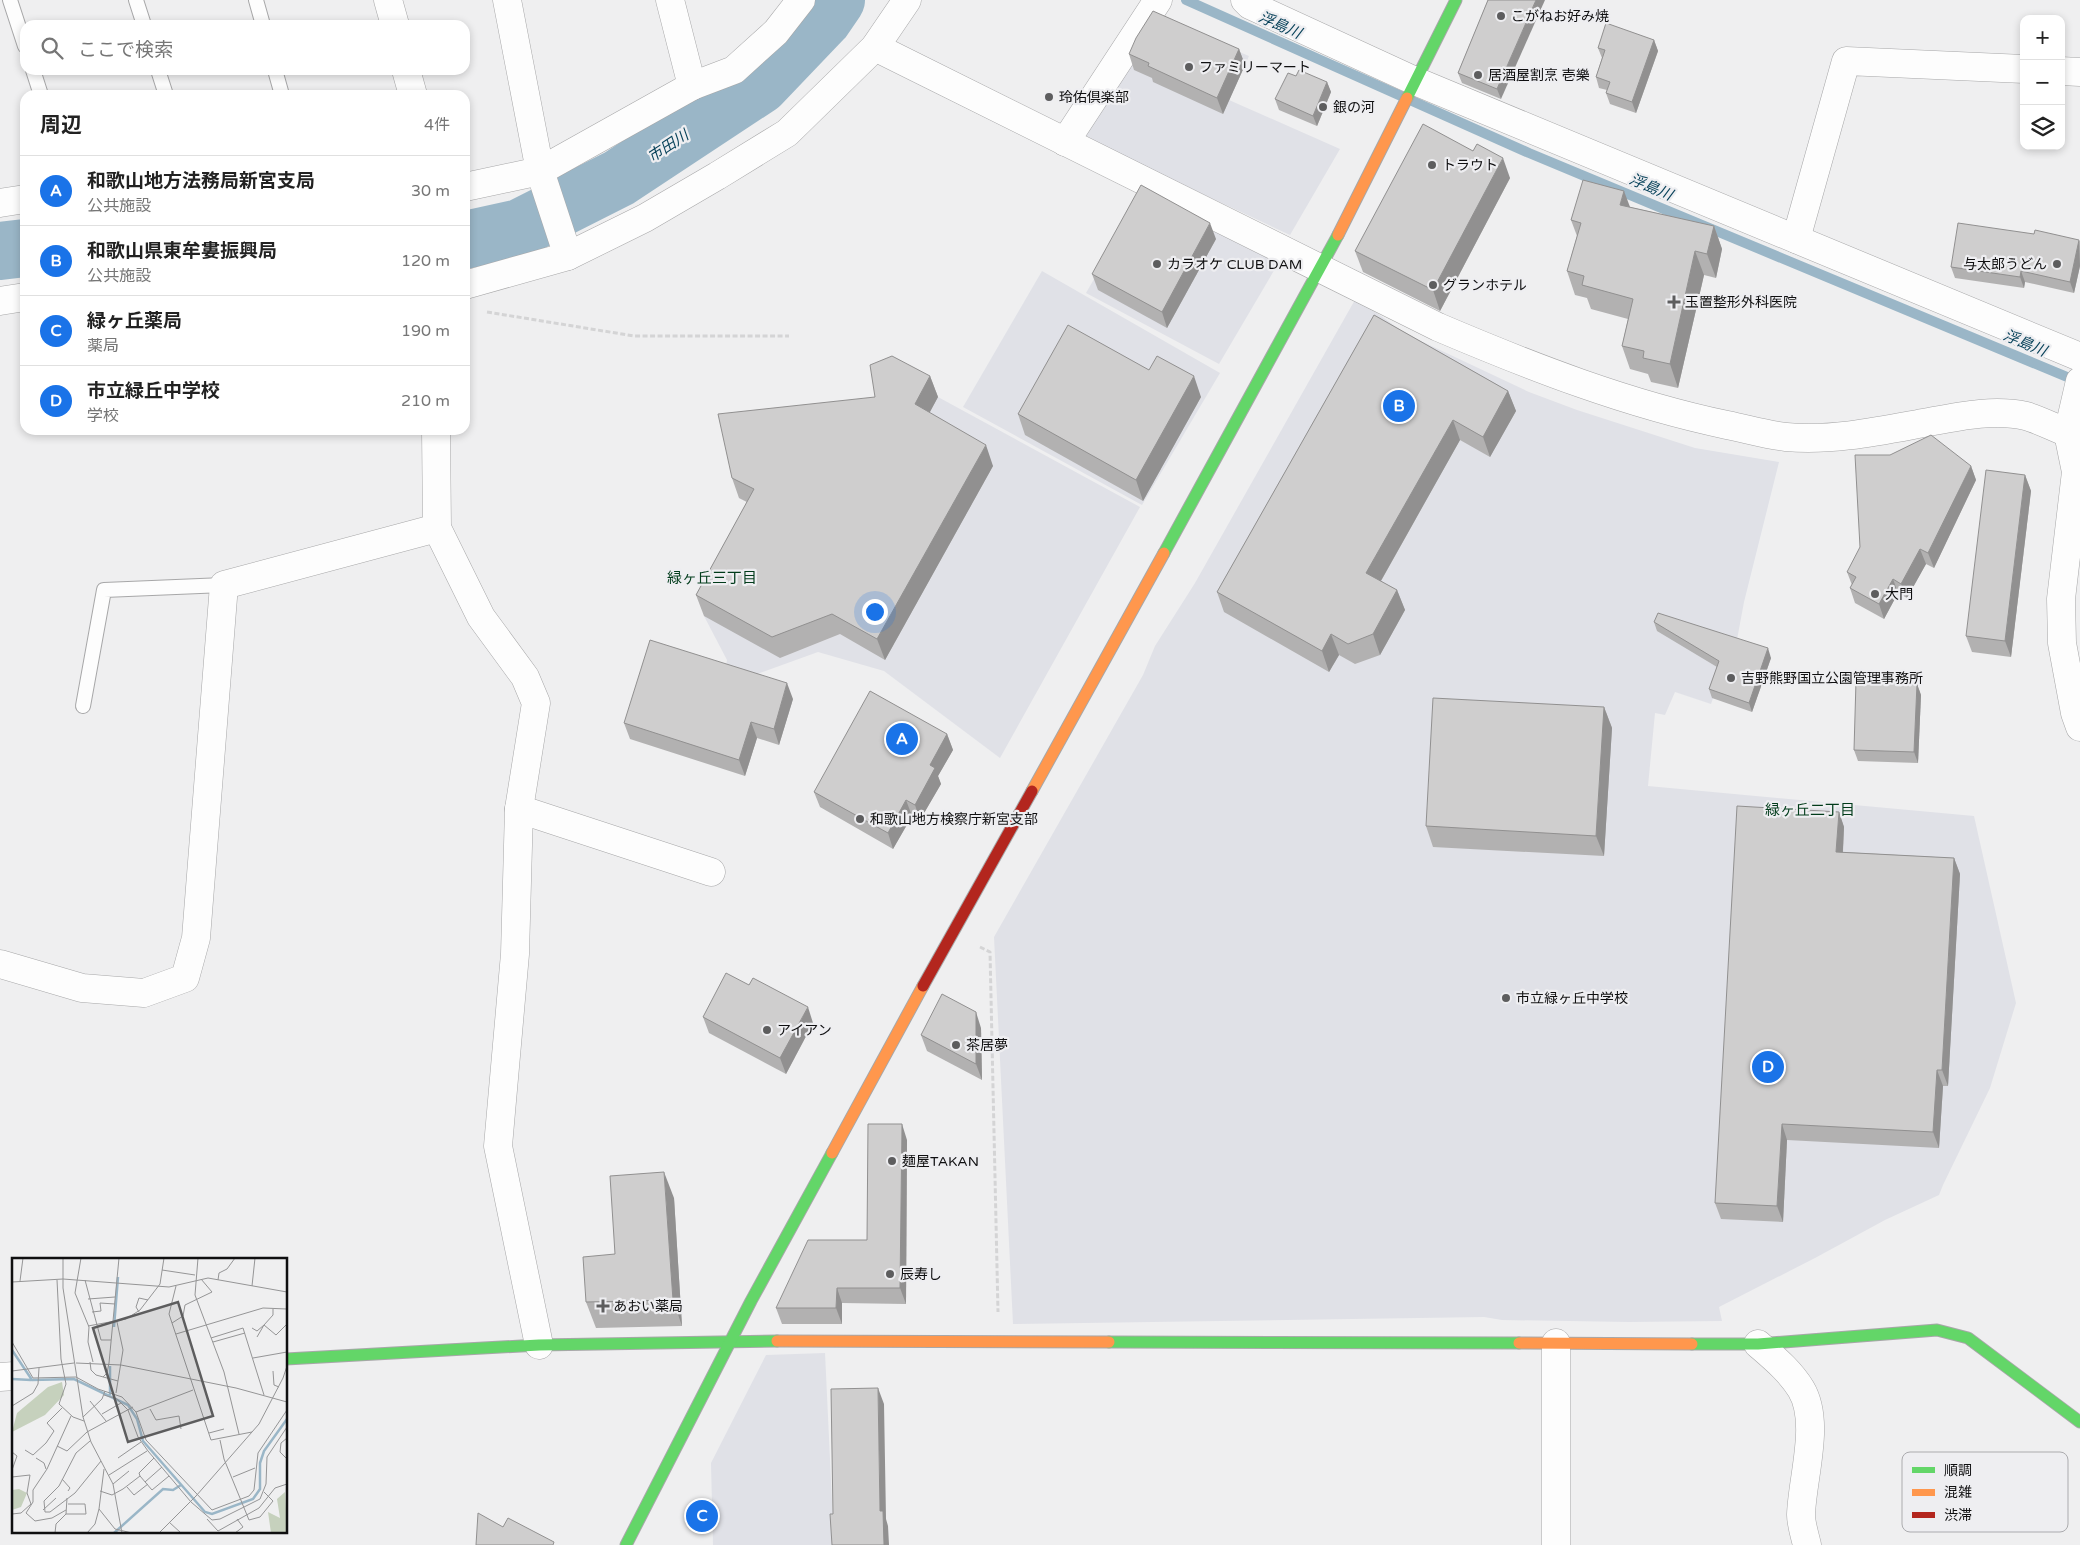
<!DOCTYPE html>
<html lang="ja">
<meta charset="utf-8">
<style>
:root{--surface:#fff;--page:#f2f2f2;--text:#222;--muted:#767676;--line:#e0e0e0;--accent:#1a73e8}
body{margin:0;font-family:"Varela Round","Noto Sans JP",sans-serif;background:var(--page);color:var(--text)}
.controls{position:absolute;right:15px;top:15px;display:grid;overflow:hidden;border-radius:10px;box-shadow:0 2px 8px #0003}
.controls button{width:45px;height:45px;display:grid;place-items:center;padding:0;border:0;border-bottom:1px solid var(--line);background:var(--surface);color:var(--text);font:25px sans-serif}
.you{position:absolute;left:874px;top:611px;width:18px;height:18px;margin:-12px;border:4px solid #fff;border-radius:50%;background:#1a73e8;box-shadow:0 0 0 8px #1a73e833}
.badge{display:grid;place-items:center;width:32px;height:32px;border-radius:50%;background:var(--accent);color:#fff;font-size:16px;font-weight:700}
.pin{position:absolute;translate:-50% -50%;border:2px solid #fff;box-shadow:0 1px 5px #0006}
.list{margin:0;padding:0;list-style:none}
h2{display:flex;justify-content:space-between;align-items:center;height:65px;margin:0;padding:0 20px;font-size:21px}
h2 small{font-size:16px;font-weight:400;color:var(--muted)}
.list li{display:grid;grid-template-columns:32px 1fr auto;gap:15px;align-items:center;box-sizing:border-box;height:70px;padding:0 20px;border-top:1px solid var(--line)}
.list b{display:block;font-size:19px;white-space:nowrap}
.list p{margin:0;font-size:16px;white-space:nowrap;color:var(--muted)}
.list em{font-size:16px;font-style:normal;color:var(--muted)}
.icon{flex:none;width:28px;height:28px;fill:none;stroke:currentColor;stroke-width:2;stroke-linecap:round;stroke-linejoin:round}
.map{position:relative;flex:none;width:2080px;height:1545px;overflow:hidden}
.search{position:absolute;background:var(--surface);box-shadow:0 2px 8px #0003;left:20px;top:20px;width:450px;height:55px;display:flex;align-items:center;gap:12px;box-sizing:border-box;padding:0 18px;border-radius:15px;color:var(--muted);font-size:19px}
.panel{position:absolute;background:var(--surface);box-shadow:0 2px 8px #0003;left:20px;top:90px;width:450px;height:345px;border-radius:15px}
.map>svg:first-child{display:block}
.built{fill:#e0e1e7}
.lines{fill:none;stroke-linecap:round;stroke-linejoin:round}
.stream{stroke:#9ab6c7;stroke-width:10}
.river{stroke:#9ab6c7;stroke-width:58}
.lane-casing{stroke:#a7a7a8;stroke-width:16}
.street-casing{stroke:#a7a7a8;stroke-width:29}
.fast-casing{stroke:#a7a7a8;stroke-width:13}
.slow-casing{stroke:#a7a7a8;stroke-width:13}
.jam-casing{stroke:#a7a7a8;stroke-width:13}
.path{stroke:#d4d4d5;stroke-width:3;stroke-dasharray:5 2.5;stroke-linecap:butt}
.lane{stroke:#fdfdfd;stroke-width:14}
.street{stroke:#fdfdfd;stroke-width:28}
.fast{stroke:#63d668;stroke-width:11}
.slow{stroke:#ff974d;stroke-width:11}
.jam{stroke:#b3261e;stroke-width:11}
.wall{fill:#b2b1b1}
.shaded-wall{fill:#919090}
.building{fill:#cfcece;stroke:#919090}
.poi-dot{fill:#5d5d5e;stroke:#eeeef1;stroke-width:2}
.labels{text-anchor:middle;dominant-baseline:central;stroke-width:4.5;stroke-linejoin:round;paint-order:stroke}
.poi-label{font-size:14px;fill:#0f0f10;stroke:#eeeef1;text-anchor:start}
.water-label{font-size:15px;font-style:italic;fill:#043f57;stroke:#eeeef1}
.neighbourhood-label{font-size:15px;fill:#013b1a;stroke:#eeeef1}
.inset-river{fill:none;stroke:#9ab6c7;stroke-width:2.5}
.inset-road{fill:none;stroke:#959596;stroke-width:1}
.view{fill:#5d5d5e;fill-opacity:0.15;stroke:#5d5d5e;stroke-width:2.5}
.inset-edge{fill:none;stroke:#0f0f10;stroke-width:2.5}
.key{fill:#eeeef1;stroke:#ababae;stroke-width:1}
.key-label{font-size:14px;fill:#0f0f10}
</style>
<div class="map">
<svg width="2080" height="1545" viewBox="0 0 2080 1545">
<rect width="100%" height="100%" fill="#efeff0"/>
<!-- built -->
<g class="built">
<path d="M1157 18 1249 56 1229 100 1340 149 1290 235 1087 140 1085 124Z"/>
<path d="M1143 194 1279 262 1219 364 1086 293Z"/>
<path d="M1042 271 1220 373 1142 505 963 407Z"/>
<path d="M1356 298 1406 334 1529 392 1577 410 1695 448 1779 462 1744 602 1736 645 1731 644 1711 704 1675 692 1665 715 1655 713 1648 786 1974 816 2016 1003 1990 1088 1943 1185 1939 1195 1885 1220 1815 1258 1719 1307 1722 1321 1629 1322 1502 1320 1484 1317 1013 1324 994 937 1143 675 1155 646 1195 583Z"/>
<path d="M938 397 1140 507 1000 758 884 671 818 652 743 679 725 673 727 660 704 616 761 510 739 498 726 435Z"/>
<path d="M825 1353 834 1545H713L711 1463 766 1355Z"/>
</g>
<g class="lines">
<!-- stream -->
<path class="stream" d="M1186 0 1529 153 2079 382"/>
<!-- river -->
<g class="river">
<path d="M465 240 520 228 619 178 760 85 823 19 836 0"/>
<path d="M0 251 25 248"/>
</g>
<defs>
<g id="lane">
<path d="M10 0 25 46"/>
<path d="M136 0 144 25"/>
<path d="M256 0 263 25"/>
<path d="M33 70 41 95"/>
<path d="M158 70 166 95"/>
<path d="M275 70 282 95"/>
<path d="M83 706 104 590 224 585"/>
</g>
<g id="street">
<path d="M388 0 395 25"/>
<path d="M507 0 540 171 568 256"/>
<path d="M670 0 692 86"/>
<path d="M1245 0 1250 5 1415 81 2080 357"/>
<path d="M875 47 1438 327C1532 367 1627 404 1727 425 1747 429 1767 435 1786 437 1830 441 1875 432 1918 424 1952 418 1991 408 2026 416 2040 420 2055 428 2068 433"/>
<path d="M406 70 413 95"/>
<path d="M2061 71 2080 72"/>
<path d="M1065 142 1158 0"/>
<path d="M465 187 540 171 692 86 734 70 776 32 801 0"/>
<path d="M0 203 25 199"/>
<path d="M1796 239 1846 61 2024 69"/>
<path d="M465 285 568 256 645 218 717 176 787 133 875 47 907 0"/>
<path d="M0 301 25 297"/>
<path d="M2080 381 2068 433 2076 472 2061 599 2062 643 2075 713 2080 727"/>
<path d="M436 430 437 528 481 617 525 677 536 703 519 809 515 954 498 1146 539 1345"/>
<path d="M519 809 711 872"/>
<path d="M0 964 82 988 144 993 185 978 196 938 224 585 437 528"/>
<path d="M1556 1343V1545"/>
<path d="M1758 1344C1774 1358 1790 1371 1801 1389 1821 1422 1802 1478 1801 1515 1801 1524 1805 1536 1807 1545"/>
<path d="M0 1377 14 1376"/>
</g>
<g id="fast">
<path d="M1407 98 1456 0"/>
<path d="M1164 553 1338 235"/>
<path d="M1109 1342 1519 1343"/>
<path d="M1692 1344H1758L1937 1330 1968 1338 2080 1422"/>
<path d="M286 1359 539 1345 777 1341"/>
<path d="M626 1545 751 1301 832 1153"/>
</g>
<g id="slow">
<path d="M1338 235 1407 98"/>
<path d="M1032 791 1164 553"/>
<path d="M832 1153 923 986"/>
<path d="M777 1341 1109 1342"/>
<path d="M1519 1343 1692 1344"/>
</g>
<path id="jam" d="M923 986 1032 791"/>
</defs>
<!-- lane casing -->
<use href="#lane" class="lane-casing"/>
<!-- street casing -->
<use href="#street" class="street-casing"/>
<!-- fast casing -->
<use href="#fast" class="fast-casing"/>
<!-- slow casing -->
<use href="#slow" class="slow-casing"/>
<!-- jam casing -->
<use href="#jam" class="jam-casing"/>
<!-- path -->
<g class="path">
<path d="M487 312 634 336H789"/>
<path d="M980 947 990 952 998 1312"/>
</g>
<!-- lane -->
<use href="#lane" class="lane"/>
<!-- street -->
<use href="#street" class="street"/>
<!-- fast -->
<use href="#fast" class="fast"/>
<!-- slow -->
<use href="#slow" class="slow"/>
<!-- jam -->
<use href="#jam" class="jam"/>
</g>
<!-- wall -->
<g class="wall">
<path d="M1488 0 1501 99 1462 83 1458 73Z"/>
<path d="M1654 40 1658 51 1636 113 1610 104 1606 93 1607 90 1599 88 1596 77 1602 58 1598 48Z"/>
<path d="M1239 49 1245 65 1223 114 1153 82 1152 78 1134 70 1129 54Z"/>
<path d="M1296 76 1327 82 1331 92 1317 126 1279 110 1275 99Z"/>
<path d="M1473 151 1510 178 1440 311 1363 272 1355 251Z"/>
<path d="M1630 207 1714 226 1722 249 1716 278 1704 275 1678 388 1651 382 1648 374 1630 369 1622 346 1628 319 1591 309 1587 298 1575 295 1567 271 1577 236 1571 220Z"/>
<path d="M1216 239 1167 328 1098 290 1092 274Z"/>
<path d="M2080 241V266L2074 293 2025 282 2024 288 1955 278 1951 267Z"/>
<path d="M1374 315 1508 391 1516 411 1490 457 1460 440 1381 581 1397 590 1405 610 1380 655 1355 664 1339 655 1329 672 1224 612 1217 592Z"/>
<path d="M1149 370 1201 397 1143 501 1025 435 1018 414Z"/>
<path d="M930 376 938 397 929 413 993 466 885 660 840 634 780 658 704 616 696 595 747 502 739 498 732 478 875 397Z"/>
<path d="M1971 466 1976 480 1934 568 1926 564 1907 598 1898 593 1884 619 1855 603 1850 588 1852 585 1847 572Z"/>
<path d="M2025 475 2031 491 2011 657 1972 652 1966 636Z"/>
<path d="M1654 622 1771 658 1752 712 1712 698 1709 689 1717 667 1657 631Z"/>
<path d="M1917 684 1921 695 1918 763 1858 761 1854 750Z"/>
<path d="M793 699 779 745 757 738 745 776 630 739 624 723Z"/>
<path d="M1604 707 1612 728 1604 856 1433 847 1426 826Z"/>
<path d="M947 734 953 750 938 776 941 784 920 820 912 816 893 849 820 807 814 792Z"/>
<path d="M1839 812 1844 827 1843 852 1954 858 1960 874 1948 1086H1943L1939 1148 1787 1140 1783 1222 1721 1219 1715 1203Z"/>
<path d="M703 1017 813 1023 786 1074 709 1033Z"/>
<path d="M981 1028 982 1080 927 1051 921 1035Z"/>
<path d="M907 1140 906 1304 842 1303V1324H782L776 1308 867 1240Z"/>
<path d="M674 1198 682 1326 596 1328 586 1302 615 1254Z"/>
</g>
<!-- shaded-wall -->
<g class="shaded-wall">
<path d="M1536 0H1545L1501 99 1497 89Z"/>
<path d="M1654 40 1658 51 1636 113 1632 102Z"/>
<path d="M1239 49 1245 65 1223 114 1217 98Z"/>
<path d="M1327 82 1331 92 1317 126 1313 116Z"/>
<path d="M1503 158 1510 178 1440 311 1433 290Z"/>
<path d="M1624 191 1633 215 1620 205Z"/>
<path d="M1210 223 1216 239 1167 328 1162 312Z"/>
<path d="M1714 226 1722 249 1716 278 1707 254Z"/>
<path d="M2079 240 2080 266 2074 293 2070 282Z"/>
<path d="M1695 251 1704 275 1678 388 1670 364Z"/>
<path d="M2021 271 2025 282 2024 288 2020 277Z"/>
<path d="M930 376 938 397 923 425 915 404Z"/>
<path d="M1194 376 1201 397 1143 501 1136 480Z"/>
<path d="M1508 391 1516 411 1490 457 1483 437Z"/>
<path d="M1453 420 1460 440 1374 593 1366 573Z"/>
<path d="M986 445 993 466 885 660 877 639Z"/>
<path d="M1971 466 1976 480 1934 568 1928 553Z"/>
<path d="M2025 475 2031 491 2011 657 2005 641Z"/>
<path d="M1920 549 1926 564 1907 598 1901 584Z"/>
<path d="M1893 579 1898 593 1884 619 1879 604Z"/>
<path d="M1397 590 1405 610 1380 655 1373 634Z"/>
<path d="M1331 634 1339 655 1329 672 1322 651Z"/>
<path d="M1768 648 1771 658 1752 712 1749 703Z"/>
<path d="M787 683 793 699 779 745 774 729Z"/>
<path d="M1917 684 1921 695 1918 763 1914 752Z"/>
<path d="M1604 707 1612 728 1604 856 1596 836Z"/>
<path d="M751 722 757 738 745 776 739 760Z"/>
<path d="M947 734 953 750 938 776 941 784 920 820 915 805 930 765Z"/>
<path d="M906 800 912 816 893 849 888 833Z"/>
<path d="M1839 812 1844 827 1842 868 1836 852Z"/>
<path d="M1954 858 1960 874 1948 1086 1942 1070Z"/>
<path d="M808 1007 813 1023 786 1074 780 1058Z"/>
<path d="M976 1012 981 1028 982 1080 976 1064Z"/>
<path d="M1937 1070 1943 1086 1939 1148 1933 1132Z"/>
<path d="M902 1124 907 1140 906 1304 900 1288Z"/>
<path d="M1782 1124 1787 1140 1783 1222 1777 1206Z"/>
<path d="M664 1172 674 1198 682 1326 673 1300Z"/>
<path d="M837 1288 842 1303V1324L836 1308Z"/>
<path d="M878 1388 884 1404 886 1519 888 1526 889 1545H884L880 1511Z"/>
</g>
<!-- building -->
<g class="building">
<path d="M1488 0H1536L1497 89 1458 73Z"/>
<path d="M1153 11 1239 49 1217 98 1148 66 1149 63 1129 54 1136 38Z"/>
<path d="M1606 23 1654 40 1632 102 1606 93 1610 82 1596 77 1605 50 1598 48Z"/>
<path d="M1299 70 1327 82 1313 116 1275 99 1288 73 1296 76Z"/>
<path d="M1423 124 1473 151 1477 144 1503 158 1433 290 1355 251Z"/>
<path d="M1583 180 1624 191 1620 205 1714 226 1707 254 1695 251 1670 364 1643 358 1644 351 1622 346 1633 299 1582 285 1584 276 1567 271 1581 223 1571 220Z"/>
<path d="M1141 185 1210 223 1162 312 1092 274Z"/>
<path d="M1958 223 2034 234 2035 230 2079 240 2070 282 2021 271 2020 277 1951 267Z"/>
<path d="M1374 315 1508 391 1483 437 1453 420 1366 573 1397 590 1373 634 1348 644 1331 634 1322 651 1217 592Z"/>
<path d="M1068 325 1149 370 1157 356 1194 376 1136 480 1018 414Z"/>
<path d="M892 356 930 376 915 404 986 445 877 639 832 614 772 637 696 595 754 489 732 478 718 414 875 397 870 365Z"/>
<path d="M1931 435 1971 466 1928 553 1920 549 1901 584 1893 579 1879 604 1850 588 1856 577 1847 572 1860 547 1855 455H1890Z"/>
<path d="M1986 470 2025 475 2005 641 1966 636Z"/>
<path d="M1658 613 1768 648 1749 703 1709 689 1719 661 1654 622Z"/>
<path d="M650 640 787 683 774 729 751 722 739 760 624 723Z"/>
<path d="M1856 681 1917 684 1914 752 1854 750Z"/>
<path d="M870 691 947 734 930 765 935 768 915 805 906 800 888 833 814 792Z"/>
<path d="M1433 698 1604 707 1596 836 1426 826Z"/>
<path d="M1737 806 1839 812 1836 852 1954 858 1942 1070H1937L1933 1132 1782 1124 1777 1206 1715 1203Z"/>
<path d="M726 973 749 985 753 978 808 1007 780 1058 703 1017Z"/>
<path d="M942 994 976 1012V1064L921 1035Z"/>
<path d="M868 1124H902L900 1288H837L836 1308H776L808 1240H867Z"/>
<path d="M664 1172 673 1300 586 1302 583 1257 615 1254 610 1176Z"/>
<path d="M878 1388 880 1511H883L884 1545H832L830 1514H833L831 1389Z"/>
<path d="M478 1513 503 1527 508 1518 554 1542 553 1545H476Z"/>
</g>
<!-- markers -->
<g class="poi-dot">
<circle cx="1501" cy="16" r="5"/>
<circle cx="1189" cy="67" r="5"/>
<circle cx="1478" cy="75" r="5"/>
<circle cx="1049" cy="97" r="5"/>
<circle cx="1323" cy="107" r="5"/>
<circle cx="1432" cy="165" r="5"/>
<circle cx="1157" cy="264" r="5"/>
<circle cx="2057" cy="264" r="5"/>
<circle cx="1433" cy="285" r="5"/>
<path d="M1671.5 294.5h5v5h5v5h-5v5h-5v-5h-5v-5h5z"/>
<circle cx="1875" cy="594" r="5"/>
<circle cx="1731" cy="678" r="5"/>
<circle cx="860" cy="819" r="5"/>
<circle cx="1506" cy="998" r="5"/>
<circle cx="767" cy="1030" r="5"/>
<circle cx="956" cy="1045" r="5"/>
<circle cx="892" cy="1161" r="5"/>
<circle cx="890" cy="1274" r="5"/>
<path d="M600.5 1298.5h5v5h5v5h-5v5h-5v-5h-5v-5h5z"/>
</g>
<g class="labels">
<!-- poi labels -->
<g class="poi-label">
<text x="1511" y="16">こがねお好み焼</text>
<text x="1199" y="67">ファミリーマート</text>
<text x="1488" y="75">居酒屋割烹 壱樂</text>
<text x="1059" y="97">玲佑倶楽部</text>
<text x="1333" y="107">銀の河</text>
<text x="1442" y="165">トラウト</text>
<text x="1167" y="264">カラオケ CLUB DAM</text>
<text x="2047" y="264" text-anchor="end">与太郎うどん</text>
<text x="1443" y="285">グランホテル</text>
<text x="1685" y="302">玉置整形外科医院</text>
<text x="1885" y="594">大門</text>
<text x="1741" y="678">吉野熊野国立公園管理事務所</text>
<text x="870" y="819">和歌山地方検察庁新宮支部</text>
<text x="1516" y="998">市立緑ヶ丘中学校</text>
<text x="777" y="1030">アイアン</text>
<text x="966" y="1045">茶居夢</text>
<text x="902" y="1161">麺屋TAKAN</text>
<text x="900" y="1274">辰寿し</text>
<text x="613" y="1306">あおい薬局</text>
</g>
<!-- water labels -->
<g class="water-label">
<text transform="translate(1280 25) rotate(24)">浮島川</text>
<text transform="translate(668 146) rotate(-33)">市田川</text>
<text transform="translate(1651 187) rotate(23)">浮島川</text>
<text transform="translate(2025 343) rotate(23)">浮島川</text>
</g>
<!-- neighbourhood labels -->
<g class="neighbourhood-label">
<text x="712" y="578">緑ヶ丘三丁目</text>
<text x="1810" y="810">緑ヶ丘二丁目</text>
</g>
</g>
<!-- overview -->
<g transform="translate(12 1258)">
<rect width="275" height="275" fill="#efeff0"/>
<path d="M50 124 52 137 33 157 0 174 5 155 36 129ZM273 228 275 274 259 275 256 254 268 260 265 241 273 234ZM7 231 15 235 9 249 0 252V232Z" fill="#c6d1bd"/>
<path class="inset-river" d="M102 69 106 19M0 92 20 122 62 121 116 147 125 161 131 183 193 254 200 256 241 241 248 231V205L252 193 275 161M0 121 19 122M98 137V108M102 275 151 231 161 232 169 227"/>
<path class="inset-road" d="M51 0V30L71 159 79 184 101 226 110 275M69 0 63 35 77 69 76 84 81 104M186 0 183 37 212 114 227 176M150 12 183 17M45 22 49 101 54 126 47 146 61 159 72 163M73 22 89 82H99M206 22 207 15 215 11 223 0M8 23 11 0M0 24 51 21 157 29 196 20 275 34M164 28 157 56 199 182 240 174M240 28 243 0M76 41 103 39M80 54 89 53 88 45 103 46M127 54 124 49 127 40 136 42M160 65 171 58 173 47 200 34 189 21M76 68 114 61 128 52 148 26 152 0M240 70 245 73 252 67 261 57V51M164 76 251 50 275 51M245 79 252 67 264 77 275 66M199 80 231 70 252 137M0 84 21 120 64 119 86 131 110 139 124 154 134 182 200 252 237 238 242 232 246 195 275 152M201 84 233 75M241 100 275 94M78 104 79 112 84 117 106 123M64 105 109 107 224 130 275 144M0 113 62 105M261 113 262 127 267 129M91 119 95 115 97 105 107 0M104 135 111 92 105 64M92 137 105 141 116 152 126 179 136 193 179 244 200 262 208 261 248 241 254 226 255 199 275 169M78 143 94 163M0 148 21 135 26 126 27 110M138 151 144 162 167 158 169 171M124 154 181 132M90 156 109 145M71 159 90 141 93 133M197 175 212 171M275 180 269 185 268 194 275 201M208 182 212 201 237 262 248 259 261 243 252 234M78 183 64 195 47 228 32 243 33 254H38L63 235 89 203M45 188 55 193 75 174 121 149M13 192 21 197 34 185 42 173 35 165 50 150M0 194 5 198 0 212M24 200 32 205 34 211M106 200 129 184M97 217 135 193M128 218 140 232 157 218M0 219 18 217 15 235 19 246M221 219 243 210M50 221 58 230 56 233M133 224 150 209M101 226 117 213M115 229 122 237 136 226M88 233 100 237 111 231 128 218 127 215 142 200M87 251 103 271 120 275M31 252 44 240M54 252 40 260 23 263 14 255 21 244V232L35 211 59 158M0 256 9 255 19 246M54 256H74L73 246H56M195 261 206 273M157 264 169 275M206 273 247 250 263 230 275 226M43 275 44 266 54 256 55 240M75 275 83 266 87 251 92 211M147 275 184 238 247 166 271 120 275 108V68M223 275 231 269 225 261"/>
<path class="view" d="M166 44 201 158 116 184 81 70Z"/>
<rect width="275" height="275" class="inset-edge"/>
</g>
<!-- legend -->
<rect x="1902" y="1452" width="166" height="80" rx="8" class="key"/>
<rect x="1912" y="1467" width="23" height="6" fill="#63d668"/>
<rect x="1912" y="1489" width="23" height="7" fill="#ff974d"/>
<rect x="1912" y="1512" width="23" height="6" fill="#b3261e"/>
<g class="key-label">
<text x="1944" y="1475">順調</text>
<text x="1944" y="1497">混雑</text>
<text x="1944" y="1520">渋滞</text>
</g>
</svg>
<div class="controls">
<button>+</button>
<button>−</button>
<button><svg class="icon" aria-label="layers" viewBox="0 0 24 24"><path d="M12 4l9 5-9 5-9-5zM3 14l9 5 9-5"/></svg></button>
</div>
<div class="you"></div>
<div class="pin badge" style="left:902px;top:739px">A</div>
<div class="pin badge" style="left:1399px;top:406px">B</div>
<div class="pin badge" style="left:702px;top:1516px">C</div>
<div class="pin badge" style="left:1768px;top:1067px">D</div>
<div class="search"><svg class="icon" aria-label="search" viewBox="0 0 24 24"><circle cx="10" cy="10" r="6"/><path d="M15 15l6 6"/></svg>ここで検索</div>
<section class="panel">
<h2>周辺<small>4件</small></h2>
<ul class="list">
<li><span class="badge">A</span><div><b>和歌山地方法務局新宮支局</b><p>公共施設</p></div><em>30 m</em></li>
<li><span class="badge">B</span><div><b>和歌山県東牟婁振興局</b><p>公共施設</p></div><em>120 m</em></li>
<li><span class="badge">C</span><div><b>緑ヶ丘薬局</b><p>薬局</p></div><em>190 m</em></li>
<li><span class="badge">D</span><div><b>市立緑丘中学校</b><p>学校</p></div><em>210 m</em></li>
</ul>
</section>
</div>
